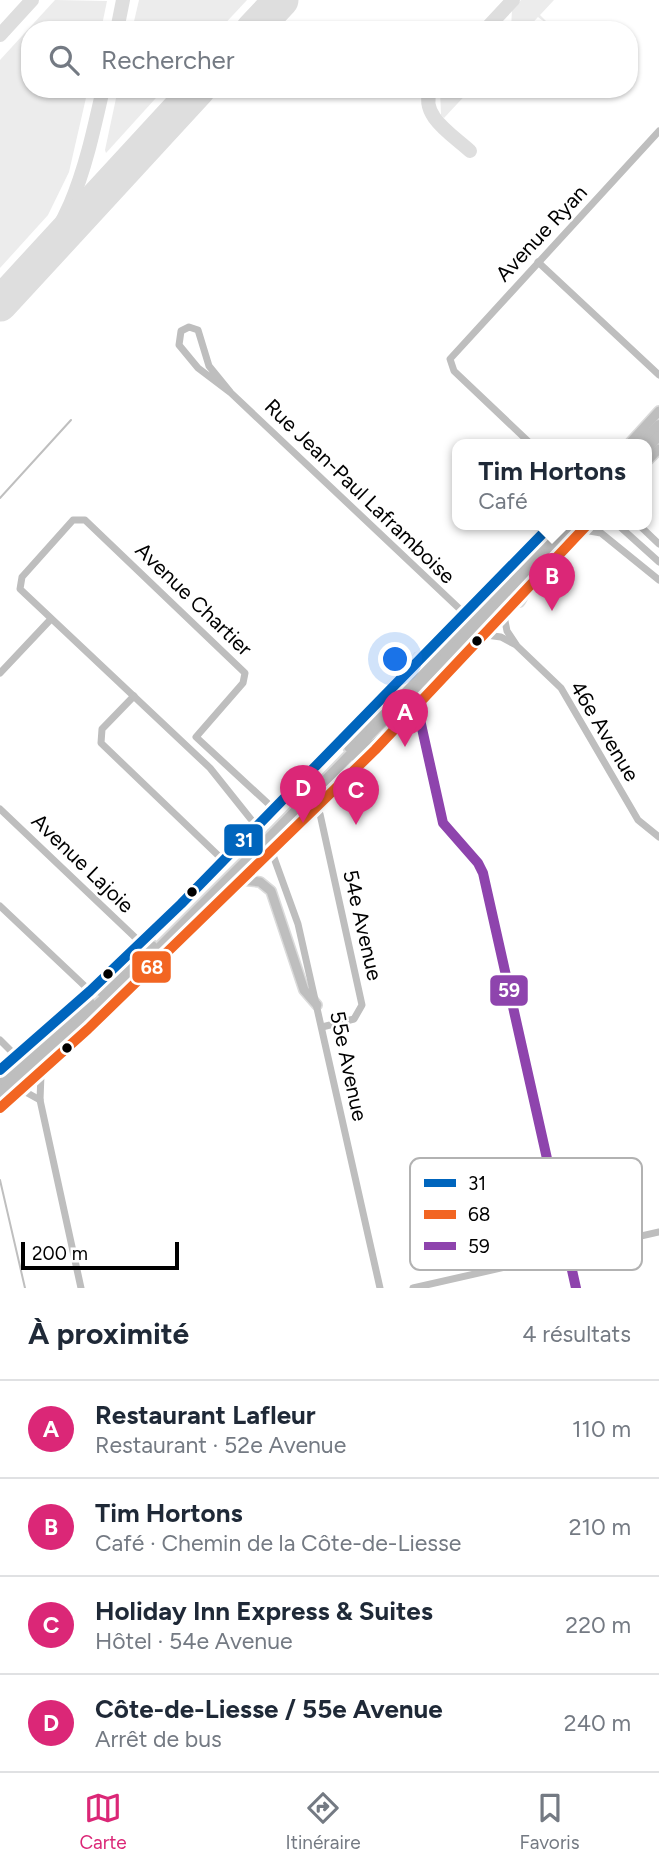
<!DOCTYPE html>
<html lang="fr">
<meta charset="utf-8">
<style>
:root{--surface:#fff;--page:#f2f2f3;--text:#1f2937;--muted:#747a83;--line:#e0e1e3;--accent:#db2777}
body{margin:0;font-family:Figtree,sans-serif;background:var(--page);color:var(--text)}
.scale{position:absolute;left:21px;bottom:18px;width:158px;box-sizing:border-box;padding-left:7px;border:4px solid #000;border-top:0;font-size:19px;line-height:24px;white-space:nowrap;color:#000;-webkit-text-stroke:5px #fff;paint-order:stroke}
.you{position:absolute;left:396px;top:660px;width:24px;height:24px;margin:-18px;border:5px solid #fff;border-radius:50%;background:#1a73e8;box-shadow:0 0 0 10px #1a73e833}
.badge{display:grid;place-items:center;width:46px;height:46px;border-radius:50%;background:var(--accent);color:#fff;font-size:23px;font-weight:700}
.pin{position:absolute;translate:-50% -58px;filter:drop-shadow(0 2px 4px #0008)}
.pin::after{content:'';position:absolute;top:37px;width:24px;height:21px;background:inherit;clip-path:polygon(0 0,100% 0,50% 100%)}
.popup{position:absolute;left:452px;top:439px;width:200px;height:91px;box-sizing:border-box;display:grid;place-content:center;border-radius:14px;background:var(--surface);filter:drop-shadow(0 2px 5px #0005);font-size:23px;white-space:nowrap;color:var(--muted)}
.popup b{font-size:26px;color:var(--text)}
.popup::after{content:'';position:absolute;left:50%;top:100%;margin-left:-14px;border:14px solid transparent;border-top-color:var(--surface)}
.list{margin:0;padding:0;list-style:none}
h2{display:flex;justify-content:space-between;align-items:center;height:91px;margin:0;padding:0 28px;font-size:30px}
h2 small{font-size:23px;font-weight:400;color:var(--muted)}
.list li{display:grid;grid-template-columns:46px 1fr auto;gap:21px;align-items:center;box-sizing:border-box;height:98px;padding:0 28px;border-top:2px solid var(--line)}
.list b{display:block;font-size:26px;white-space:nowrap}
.list p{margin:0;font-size:23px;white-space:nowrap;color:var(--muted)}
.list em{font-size:23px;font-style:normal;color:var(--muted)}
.icon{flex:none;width:38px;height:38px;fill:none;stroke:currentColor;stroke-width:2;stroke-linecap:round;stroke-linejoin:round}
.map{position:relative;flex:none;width:659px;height:1288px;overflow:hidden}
.search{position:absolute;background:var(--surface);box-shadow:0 2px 5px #0004;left:21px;right:21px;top:21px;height:77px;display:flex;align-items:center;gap:18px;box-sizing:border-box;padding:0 24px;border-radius:28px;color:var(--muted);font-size:26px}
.sheet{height:483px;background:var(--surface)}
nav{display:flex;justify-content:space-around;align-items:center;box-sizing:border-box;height:98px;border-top:2px solid var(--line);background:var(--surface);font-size:19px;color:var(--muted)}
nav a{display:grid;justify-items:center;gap:4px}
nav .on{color:var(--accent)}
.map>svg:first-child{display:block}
.green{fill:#ececec}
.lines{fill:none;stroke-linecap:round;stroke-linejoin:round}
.stream{stroke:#bfbfbf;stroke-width:2}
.taxiway{stroke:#dedede;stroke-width:14}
.runway{stroke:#dedede;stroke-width:35}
.major-casing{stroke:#dbdbdb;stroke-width:12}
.highway-casing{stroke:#dbdbdb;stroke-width:14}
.minor{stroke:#bebebe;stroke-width:7}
.major{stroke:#bebebe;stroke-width:9}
.highway{stroke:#bebebe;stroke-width:10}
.major-bridge-casing{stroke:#dbdbdb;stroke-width:12;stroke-linecap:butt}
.highway-bridge-casing{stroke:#dbdbdb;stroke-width:14;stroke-linecap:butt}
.major-bridge{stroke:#bebebe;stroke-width:9}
.highway-bridge{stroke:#bebebe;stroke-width:10}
.bus-1-casing{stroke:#fff;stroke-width:16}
.bus-2-casing{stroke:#fff;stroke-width:16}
.bus-3-casing{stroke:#fff;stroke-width:16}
.bus-1{stroke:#0065bd;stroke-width:10}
.bus-2{stroke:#f26522;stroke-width:10}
.bus-3{stroke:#8e44ad;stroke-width:10}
.bus-dot{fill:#000;stroke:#fff;stroke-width:2.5}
.labels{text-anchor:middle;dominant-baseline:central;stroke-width:5;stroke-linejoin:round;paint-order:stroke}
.street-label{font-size:21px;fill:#000;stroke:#fff}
.key{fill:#fff;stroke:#b2b2b2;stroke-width:2}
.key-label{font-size:19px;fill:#000}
.line-badge{stroke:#fff;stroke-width:2.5}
.badge-label{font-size:19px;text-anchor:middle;font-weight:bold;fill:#fff}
</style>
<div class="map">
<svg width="659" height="1288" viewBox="0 0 659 1288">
<rect width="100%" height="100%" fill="#fff"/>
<!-- green -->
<g class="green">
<path d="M55 0 107 1 101 30H30V89H88L69 172 48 215 0 268V60Z"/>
<path d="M139 0H247L219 30H132Z"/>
<path d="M521 0H554L540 15 555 30 538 17 526 30H511L512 9Z"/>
<path d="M118 89H164L106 153 105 150Z"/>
<path d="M471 89 444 118 441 115 440 89Z"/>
</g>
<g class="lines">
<!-- stream -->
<g class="stream">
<path d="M0 498 71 420"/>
<path d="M0 1180 25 1288"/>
</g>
<!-- taxiway -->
<g class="taxiway">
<path d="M117 30 123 0"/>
<path d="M485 30 513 0"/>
<path d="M0 35 32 0"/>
<path d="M431 89C418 115 453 135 470 151"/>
<path d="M0 300C70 236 83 178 103 89"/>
</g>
<!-- runway -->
<g class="runway">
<path d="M253 30 281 0"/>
<path d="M0 304 198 89"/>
</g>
<defs>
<g id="major">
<path d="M628 445 659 411"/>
<path d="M646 462 659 449"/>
<path d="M264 820 402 675 551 525"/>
<path d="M277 842 375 750 587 525"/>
<path d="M241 880 260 882 271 891 304 990 317 1005"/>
<path d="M0 1070 128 956 248 836"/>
<path d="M0 1108 88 1029 260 860"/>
</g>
<g id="highway">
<path d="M640 445 659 425"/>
<path d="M646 449 659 436"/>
<path d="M519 601 533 576"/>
<path d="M407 680 419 658"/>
<path d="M349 747 564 525"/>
<path d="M356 757 390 734"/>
<path d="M273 834 574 525"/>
<path d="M102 992 152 946"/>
<path d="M0 1082 90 1003"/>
<path d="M22 1090 41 1064"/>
<path d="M0 1092 143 964 256 851"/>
</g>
</defs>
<!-- major casing -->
<use href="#major" class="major-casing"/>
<!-- highway casing -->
<use href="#highway" class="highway-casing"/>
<!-- minor -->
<g class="minor">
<path d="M538 262 659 375"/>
<path d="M231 393 198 368 179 345 181 331 189 327 198 330 209 366 231 393 465 614"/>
<path d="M532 445 454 371 450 359 659 131"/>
<path d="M618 525 659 562"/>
<path d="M639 525 659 544"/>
<path d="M584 530 601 533 659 580"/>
<path d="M504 616 507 631 517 646 561 688 638 820 659 837"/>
<path d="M486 635 501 637 514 644"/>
<path d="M0 673 51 619"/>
<path d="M134 696 102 729 101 743 224 861"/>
<path d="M417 706 443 823 478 863 483 873 576 1288"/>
<path d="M400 724 412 727 422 734"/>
<path d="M315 806 320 814 362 1005 354 1019 322 1027"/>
<path d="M0 809 141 943"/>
<path d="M254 823 210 768 20 589 22 577 73 520H85L245 673 243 683 196 737 275 810"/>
<path d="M273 855 298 924 380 1288"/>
<path d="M0 906 90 991"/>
<path d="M0 1040 16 1056"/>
<path d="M41 1074 40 1100 81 1288"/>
<path d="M22 1090 40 1100"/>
<path d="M413 1288 659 1232"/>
</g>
<!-- major -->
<use href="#major" class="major"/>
<!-- highway -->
<use href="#highway" class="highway"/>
<defs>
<g id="major-bridge">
<path d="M248 836 264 820"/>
<path d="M260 860 277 842"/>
</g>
<path id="highway-bridge" d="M256 851 273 834"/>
</defs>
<!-- major-bridge casing -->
<use href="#major-bridge" class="major-bridge-casing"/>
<!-- highway-bridge casing -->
<use href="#highway-bridge" class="highway-bridge-casing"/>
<!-- major-bridge -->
<use href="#major-bridge" class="major-bridge"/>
<!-- highway-bridge -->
<use href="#highway-bridge" class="highway-bridge"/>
<defs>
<path id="bus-1" d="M0 1070 90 991 181 904 551 525"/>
<path id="bus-2" d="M0 1108 88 1029 375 750 587 525"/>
<path id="bus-3" d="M417 706 443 823 478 863 483 873 576 1288"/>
</defs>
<!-- bus-1 casing -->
<use href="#bus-1" class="bus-1-casing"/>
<!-- bus-2 casing -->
<use href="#bus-2" class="bus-2-casing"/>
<!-- bus-3 casing -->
<use href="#bus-3" class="bus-3-casing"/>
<!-- bus-1 -->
<use href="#bus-1" class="bus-1"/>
<!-- bus-2 -->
<use href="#bus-2" class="bus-2"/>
<!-- bus-3 -->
<use href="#bus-3" class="bus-3"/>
</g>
<!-- markers -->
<g class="bus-dot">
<circle cx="477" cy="641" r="6"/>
<circle cx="192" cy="892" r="6"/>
<circle cx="108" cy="974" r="6"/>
<circle cx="67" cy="1048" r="6"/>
</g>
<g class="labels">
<!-- street labels -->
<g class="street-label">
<text transform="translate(541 233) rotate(-47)">Avenue Ryan</text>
<text transform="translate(360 491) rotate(44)">Rue Jean-Paul Laframboise</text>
<text transform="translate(194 599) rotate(44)">Avenue Chartier</text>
<text transform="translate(605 731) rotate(59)">46e Avenue</text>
<text transform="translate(83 863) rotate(44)">Avenue Lajoie</text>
<text transform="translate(363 925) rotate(77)">54e Avenue</text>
<text transform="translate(349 1066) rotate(78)">55e Avenue</text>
</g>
</g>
<!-- legend -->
<rect x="410" y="1158" width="232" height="112" rx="10" class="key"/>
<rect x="424" y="1179" width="32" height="8" fill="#0065bd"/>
<rect x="424" y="1210" width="32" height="9" fill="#f26522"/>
<rect x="424" y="1242" width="32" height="8" fill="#8e44ad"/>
<g class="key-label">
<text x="468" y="1190">31</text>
<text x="468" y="1221">68</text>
<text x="468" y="1253">59</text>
</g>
<g class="line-badge">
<rect x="223" y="823" width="41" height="34" rx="7" fill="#0065bd"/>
<rect x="131" y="950" width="41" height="34" rx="7" fill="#f26522"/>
<rect x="489" y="974" width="40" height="33" rx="7" fill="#8e44ad"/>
</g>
<g class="badge-label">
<text x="244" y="847">31</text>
<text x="152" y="974">68</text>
<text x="509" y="997">59</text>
</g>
</svg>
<div class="scale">200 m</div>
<div class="you"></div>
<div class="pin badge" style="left:405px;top:747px">A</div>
<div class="pin badge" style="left:552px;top:611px">B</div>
<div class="popup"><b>Tim Hortons</b>Café</div>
<div class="pin badge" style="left:356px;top:825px">C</div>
<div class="pin badge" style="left:303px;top:823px">D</div>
<div class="search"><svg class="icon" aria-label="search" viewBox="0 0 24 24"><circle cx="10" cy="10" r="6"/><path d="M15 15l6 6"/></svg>Rechercher</div>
</div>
<section class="sheet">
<h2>À proximité<small>4 résultats</small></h2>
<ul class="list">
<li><span class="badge">A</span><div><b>Restaurant Lafleur</b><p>Restaurant · 52e Avenue</p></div><em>110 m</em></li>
<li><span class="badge">B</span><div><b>Tim Hortons</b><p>Café · Chemin de la Côte-de-Liesse</p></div><em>210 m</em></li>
<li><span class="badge">C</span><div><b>Holiday Inn Express &amp; Suites</b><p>Hôtel · 54e Avenue</p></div><em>220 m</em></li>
<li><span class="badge">D</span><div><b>Côte-de-Liesse / 55e Avenue</b><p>Arrêt de bus</p></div><em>240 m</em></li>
</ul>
</section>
<nav>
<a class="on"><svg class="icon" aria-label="map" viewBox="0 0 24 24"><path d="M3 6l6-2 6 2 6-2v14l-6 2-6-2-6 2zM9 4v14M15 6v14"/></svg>Carte</a>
<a><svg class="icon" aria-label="directions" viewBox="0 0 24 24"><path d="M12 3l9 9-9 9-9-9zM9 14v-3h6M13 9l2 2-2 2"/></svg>Itinéraire</a>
<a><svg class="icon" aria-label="saved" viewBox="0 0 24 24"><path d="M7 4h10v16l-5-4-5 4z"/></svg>Favoris</a>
</nav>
